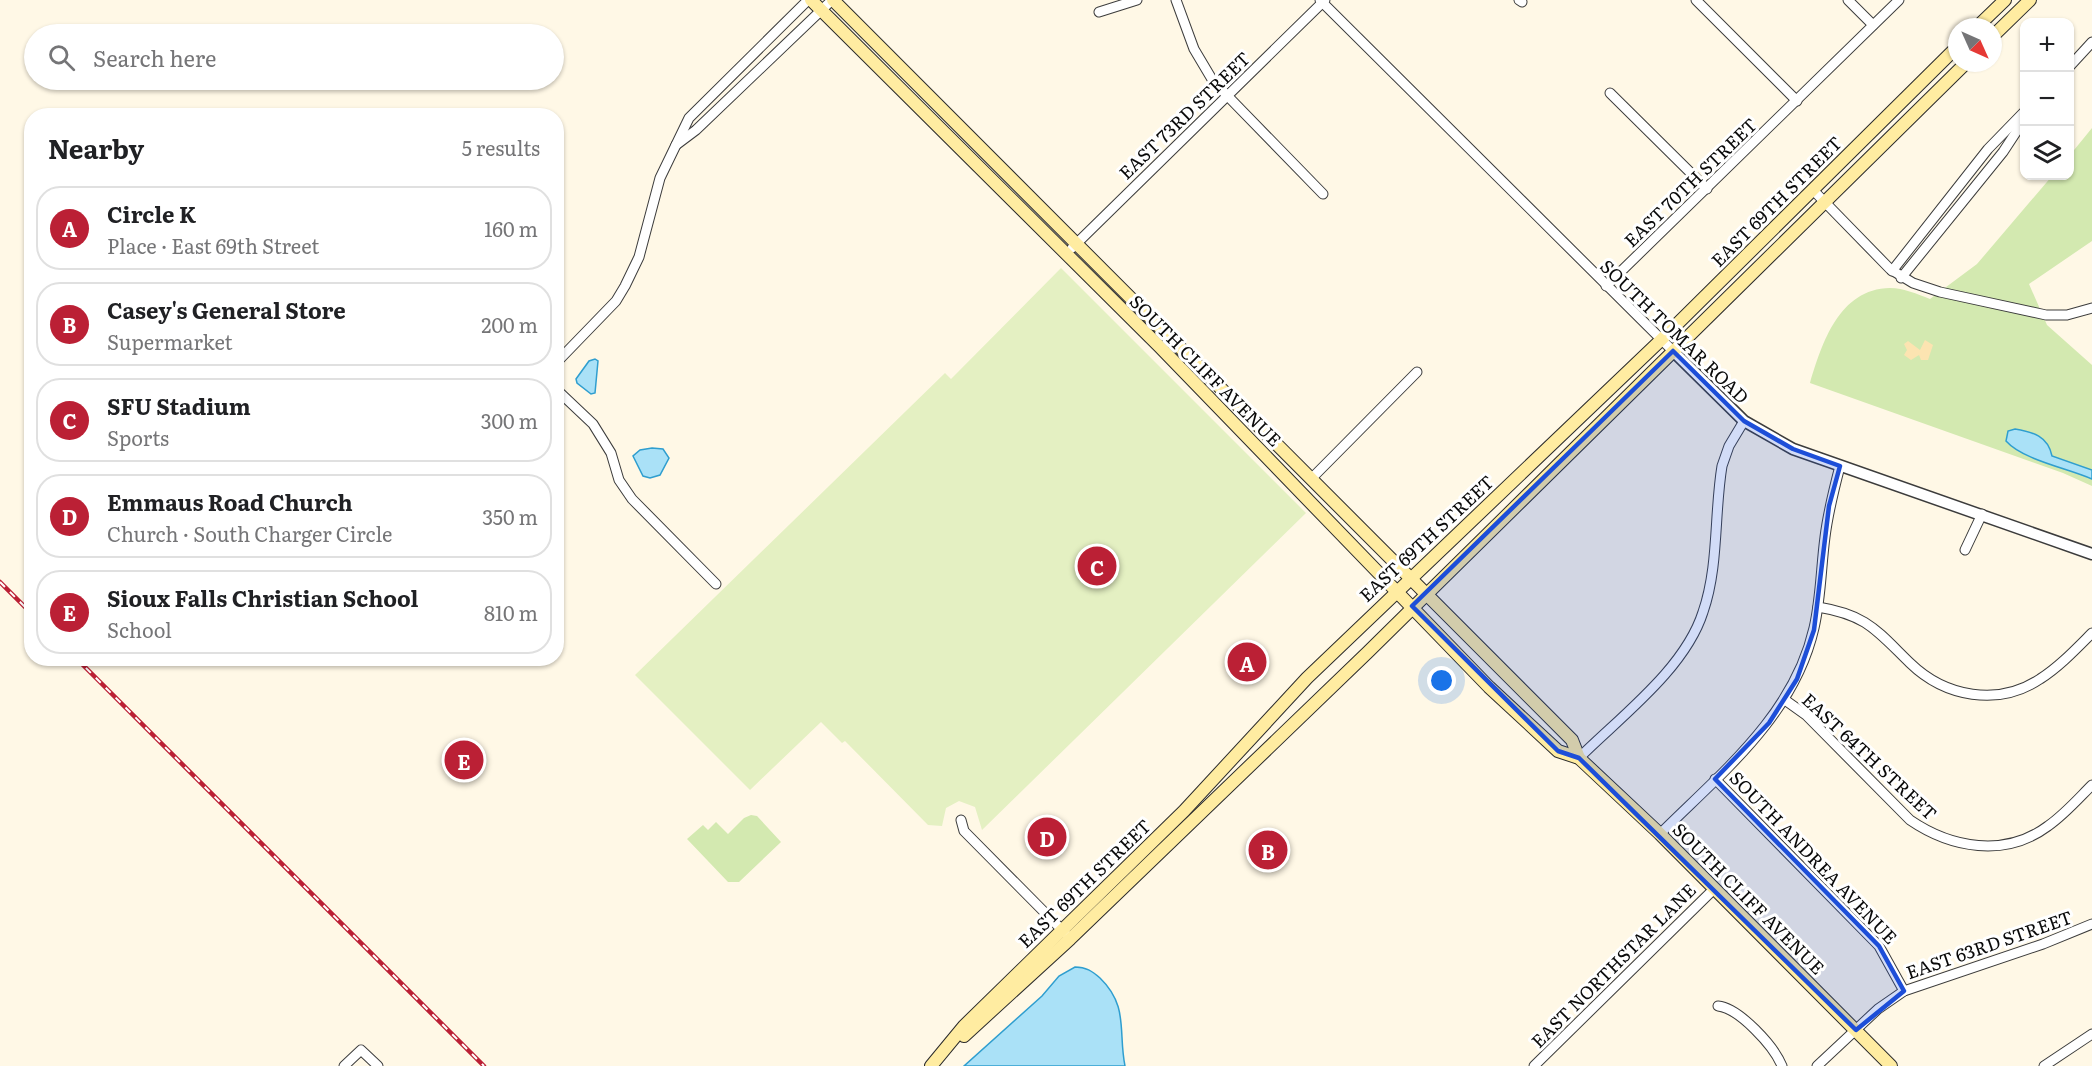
<!DOCTYPE html>
<meta charset="utf-8">
<style>
:root{--surface:#fff;--page:#f6f6f6;--text:#202124;--muted:#757577;--line:#e0e0e0;--accent:#bb2035}
body{margin:0;font-family:Literata,serif;background:var(--page);color:var(--text)}
.controls{position:absolute;right:18px;top:18px;display:grid;overflow:hidden;border-radius:12px;box-shadow:0 2px 4px #0004}
.controls button{width:54px;height:54px;display:grid;place-items:center;padding:0;border:0;border-bottom:2px solid var(--line);background:var(--surface);color:var(--text);font:30px sans-serif}
.compass{position:absolute;left:1948px;top:18px;width:54px;height:54px;border-radius:50%;background:var(--surface);box-shadow:0 2px 4px #0004;rotate:135deg}
.you{position:absolute;left:1442px;top:681px;width:21px;height:21px;margin:-15px;border:4px solid #fff;border-radius:50%;background:#1a73e8;box-shadow:0 0 0 9px #1a73e833}
.badge{display:grid;place-items:center;width:39px;height:39px;border-radius:50%;background:var(--accent);color:#fff;font-size:20px;font-weight:700}
.pin{position:absolute;translate:-50% -50%;border:3px solid #fff;box-shadow:0 2px 6px #0006}
.list{margin:0;padding:0;list-style:none}
h2{display:flex;justify-content:space-between;align-items:center;height:78px;margin:0;padding:0 24px;font-size:26px}
h2 small{font-size:20px;font-weight:400;color:var(--muted)}
.list li{display:grid;grid-template-columns:39px 1fr auto;gap:18px;align-items:center;box-sizing:border-box;height:84px;margin:0 12px 12px;padding:0 12px;border:2px solid var(--line);border-radius:24px}
.list b{display:block;font-size:22px;white-space:nowrap}
.list p{margin:0;font-size:20px;white-space:nowrap;color:var(--muted)}
.list em{font-size:20px;font-style:normal;color:var(--muted)}
.icon{flex:none;width:33px;height:33px;fill:none;stroke:currentColor;stroke-width:2;stroke-linecap:round;stroke-linejoin:round}
.map{position:relative;flex:none;width:2092px;height:1066px;overflow:hidden}
.search{position:absolute;background:var(--surface);box-shadow:0 2px 4px #0004;left:24px;top:24px;width:540px;height:66px;display:flex;align-items:center;gap:15px;box-sizing:border-box;padding:0 21px;border-radius:33px;color:var(--muted);font-size:22px}
.panel{position:absolute;background:var(--surface);box-shadow:0 2px 4px #0004;left:24px;top:108px;width:540px;height:558px;border-radius:24px}
.map>svg:first-child{display:block}
.green{fill:#d3e9b0}
.sand{fill:#fce4b1}
.pitch{fill:#e4f0c2}
.water{fill:#aae1f7;stroke:#2f9ecf;stroke-width:1.5}
.lines{fill:none;stroke-linecap:round;stroke-linejoin:round}
.minor-casing{stroke:#3c3c3c;stroke-width:11}
.tertiary-casing{stroke:#3c3c3c;stroke-width:13}
.secondary-casing{stroke:#2b2b2b;stroke-width:14}
.minor{stroke:#fff;stroke-width:9}
.tertiary{stroke:#fff;stroke-width:10}
.secondary{stroke:#ffeca1;stroke-width:12}
.rail-casing{stroke:#bb2035;stroke-width:4.5}
.rail{stroke:#fff;stroke-width:2;stroke-dasharray:7;stroke-linecap:butt}
.marked{fill:#1d4ed8;fill-opacity:0.2;stroke:#1d4ed8;stroke-width:4.5;stroke-linejoin:round}
.labels{text-anchor:middle;dominant-baseline:central;stroke-width:6;stroke-linejoin:round;paint-order:stroke}
.street-label{font-size:18px;fill:#090909;stroke:#fff}
</style>
<div class="map">
<svg width="2092" height="1066" viewBox="0 0 2092 1066">
<rect width="100%" height="100%" fill="#fff8e6"/>
<!-- green -->
<g class="green">
<path d="M2092 128V241L2029 284 2047 325 2092 365V486L2063 473 1810 383C1822 343 1839 289 1890 288 1904 288 1917 294 1930 299L1977 264 2052 176H2070V155Z"/>
<path d="M751 815 757 816 781 842 739 882H728L687 839 703 825 708 830 716 822 728 834 744 818Z"/>
</g>
<!-- sand -->
<path class="sand" d="M1925 340 1933 345 1928 360H1921L1919 355 1911 360 1904 355 1907 350 1904 344 1908 341 1920 350Z"/>
<!-- pitch -->
<path class="pitch" d="M1061 268 1306 513 982 830 975 807 959 801 946 808 942 826 928 825 845 741 842 743 821 722 750 790 635 675 945 373 951 379Z"/>
<!-- water -->
<g class="water">
<path d="M595 359 598 361 595 393 591 394 577 383 576 379 589 361Z"/>
<path d="M2015 429C2033 432 2048 436 2052 456L2092 470V479C2067 468 2023 460 2006 441L2008 431Z"/>
<path d="M652 448 663 449 669 458 660 475 650 478 643 476 633 456 640 450Z"/>
<path d="M1075 967C1086 967 1092 971 1100 978 1129 1006 1118 1032 1125 1066H964L1042 996 1059 976Z"/>
</g>
<g class="lines">
<defs>
<g id="minor">
<path d="M1176 0 1194 49 1213 81 1323 194"/>
<path d="M1320 0 1673 351"/>
<path d="M1519 0 1522 2"/>
<path d="M1696 0 1797 101"/>
<path d="M1848 0 1873 25"/>
<path d="M1099 12 1137 0"/>
<path d="M2070 66 2092 42"/>
<path d="M1610 93 1707 189"/>
<path d="M676 145 696 130 832 0"/>
<path d="M1813 190 1890 269 1913 283 1940 292 2046 315H2067L2092 308"/>
<path d="M1072 248 1325 0"/>
<path d="M1892 271 1988 149 2024 112"/>
<path d="M1901 278 2003 152 2024 120"/>
<path d="M1606 286 1899 0"/>
<path d="M556 363 616 301 625 286 639 257 660 178 689 118 808 0"/>
<path d="M556 389 593 424 611 453 619 480 632 499 716 584"/>
<path d="M1311 479 1417 372"/>
<path d="M1965 550 1982 514"/>
<path d="M1818 607C1867 615 1876 630 1910 663 1945 697 1998 707 2040 679 2059 667 2076 649 2092 633"/>
<path d="M1785 700 1806 715 1910 820C1951 848 2005 858 2048 826 2064 815 2078 799 2092 785"/>
<path d="M1579 758C1620 717 1685 669 1703 612 1719 566 1714 514 1722 466L1729 446 1744 421"/>
<path d="M1715 779 1879 946 1904 991"/>
<path d="M961 820 964 831 1066 934"/>
<path d="M1660 834C1721 773 1794 716 1814 628 1821 598 1821 567 1825 537 1828 512 1834 489 1840 466"/>
<path d="M1718 1006C1739 1008 1774 1046 1782 1066"/>
<path d="M344 1066 361 1050 378 1066"/>
<path d="M1534 1066 1715 888"/>
<path d="M1817 1066 1878 1009 1904 991 2043 944 2092 924"/>
<path d="M2044 1066 2092 1034"/>
</g>
<path id="tertiary" d="M1673 351 1744 421 1793 449 2092 554"/>
<g id="secondary">
<path d="M811 0 1160 347 1489 687 1558 751 1579 758 1660 834 1891 1066"/>
<path d="M833 0 1572 740 1579 758"/>
<path d="M1977 27 2005 0"/>
<path d="M1993 36 2030 0"/>
<path d="M964 1036 1070 939 1368 652 1966 63"/>
<path d="M931 1066 964 1026 1184 811 1307 678 1662 339 1957 47"/>
</g>
</defs>
<!-- minor casing -->
<use href="#minor" class="minor-casing"/>
<!-- tertiary casing -->
<use href="#tertiary" class="tertiary-casing"/>
<!-- secondary casing -->
<use href="#secondary" class="secondary-casing"/>
<!-- minor -->
<use href="#minor" class="minor"/>
<!-- tertiary -->
<use href="#tertiary" class="tertiary"/>
<!-- secondary -->
<use href="#secondary" class="secondary"/>
<defs>
<g id="rail">
<path d="M0 582 32 614"/>
<path d="M76 658 484 1066"/>
</g>
</defs>
<!-- rail casing -->
<use href="#rail" class="rail-casing"/>
<!-- rail -->
<use href="#rail" class="rail"/>
</g>
<!-- marked area -->
<path class="marked" d="M1673 351 1744 421 1793 449 1840 466 1829 506 1814 630 1797 679 1769 723 1715 779 1879 946 1904 991 1856 1030 1579 758 1558 751 1412 606Z"/>
<g class="labels">
<!-- street labels -->
<g class="street-label">
<text transform="translate(1184 115) rotate(-44)">EAST 73RD STREET</text>
<text transform="translate(1690 182) rotate(-44)">EAST 70TH STREET</text>
<text transform="translate(1776 201) rotate(-45)">EAST 69TH STREET</text>
<text transform="translate(1675 331) rotate(44)">SOUTH TOMAR ROAD</text>
<text transform="translate(1206 370) rotate(45)">SOUTH CLIFF AVENUE</text>
<text transform="translate(1426 538) rotate(-43)">EAST 69TH STREET</text>
<text transform="translate(1870 756) rotate(43)">EAST 64TH STREET</text>
<text transform="translate(1814 857) rotate(46)">SOUTH ANDREA AVENUE</text>
<text transform="translate(1084 883) rotate(-44)">EAST 69TH STREET</text>
<text transform="translate(1749 898) rotate(45)">SOUTH CLIFF AVENUE</text>
<text transform="translate(1989 944) rotate(-19)">EAST 63RD STREET</text>
<text transform="translate(1613 965) rotate(-45)">EAST NORTHSTAR LANE</text>
</g>
</g>
</svg>
<div class="controls">
<button>+</button>
<button>−</button>
<button><svg class="icon" aria-label="layers" viewBox="0 0 24 24"><path d="M12 4l9 5-9 5-9-5zM3 14l9 5 9-5"/></svg></button>
</div>
<svg class="compass" viewBox="-18 -18 36 36"><path d="M0-13l5 13h-10z" fill="#e53935"/><path d="M0 13l5-13h-10z" fill="#757577"/></svg>
<div class="you"></div>
<div class="pin badge" style="left:1247px;top:662px">A</div>
<div class="pin badge" style="left:1268px;top:850px">B</div>
<div class="pin badge" style="left:1097px;top:566px">C</div>
<div class="pin badge" style="left:1047px;top:837px">D</div>
<div class="pin badge" style="left:464px;top:760px">E</div>
<div class="search"><svg class="icon" aria-label="search" viewBox="0 0 24 24"><circle cx="10" cy="10" r="6"/><path d="M15 15l6 6"/></svg>Search here</div>
<section class="panel">
<h2>Nearby<small>5 results</small></h2>
<ul class="list">
<li><span class="badge">A</span><div><b>Circle K</b><p>Place · East 69th Street</p></div><em>160 m</em></li>
<li><span class="badge">B</span><div><b>Casey's General Store</b><p>Supermarket</p></div><em>200 m</em></li>
<li><span class="badge">C</span><div><b>SFU Stadium</b><p>Sports</p></div><em>300 m</em></li>
<li><span class="badge">D</span><div><b>Emmaus Road Church</b><p>Church · South Charger Circle</p></div><em>350 m</em></li>
<li><span class="badge">E</span><div><b>Sioux Falls Christian School</b><p>School</p></div><em>810 m</em></li>
</ul>
</section>
</div>
